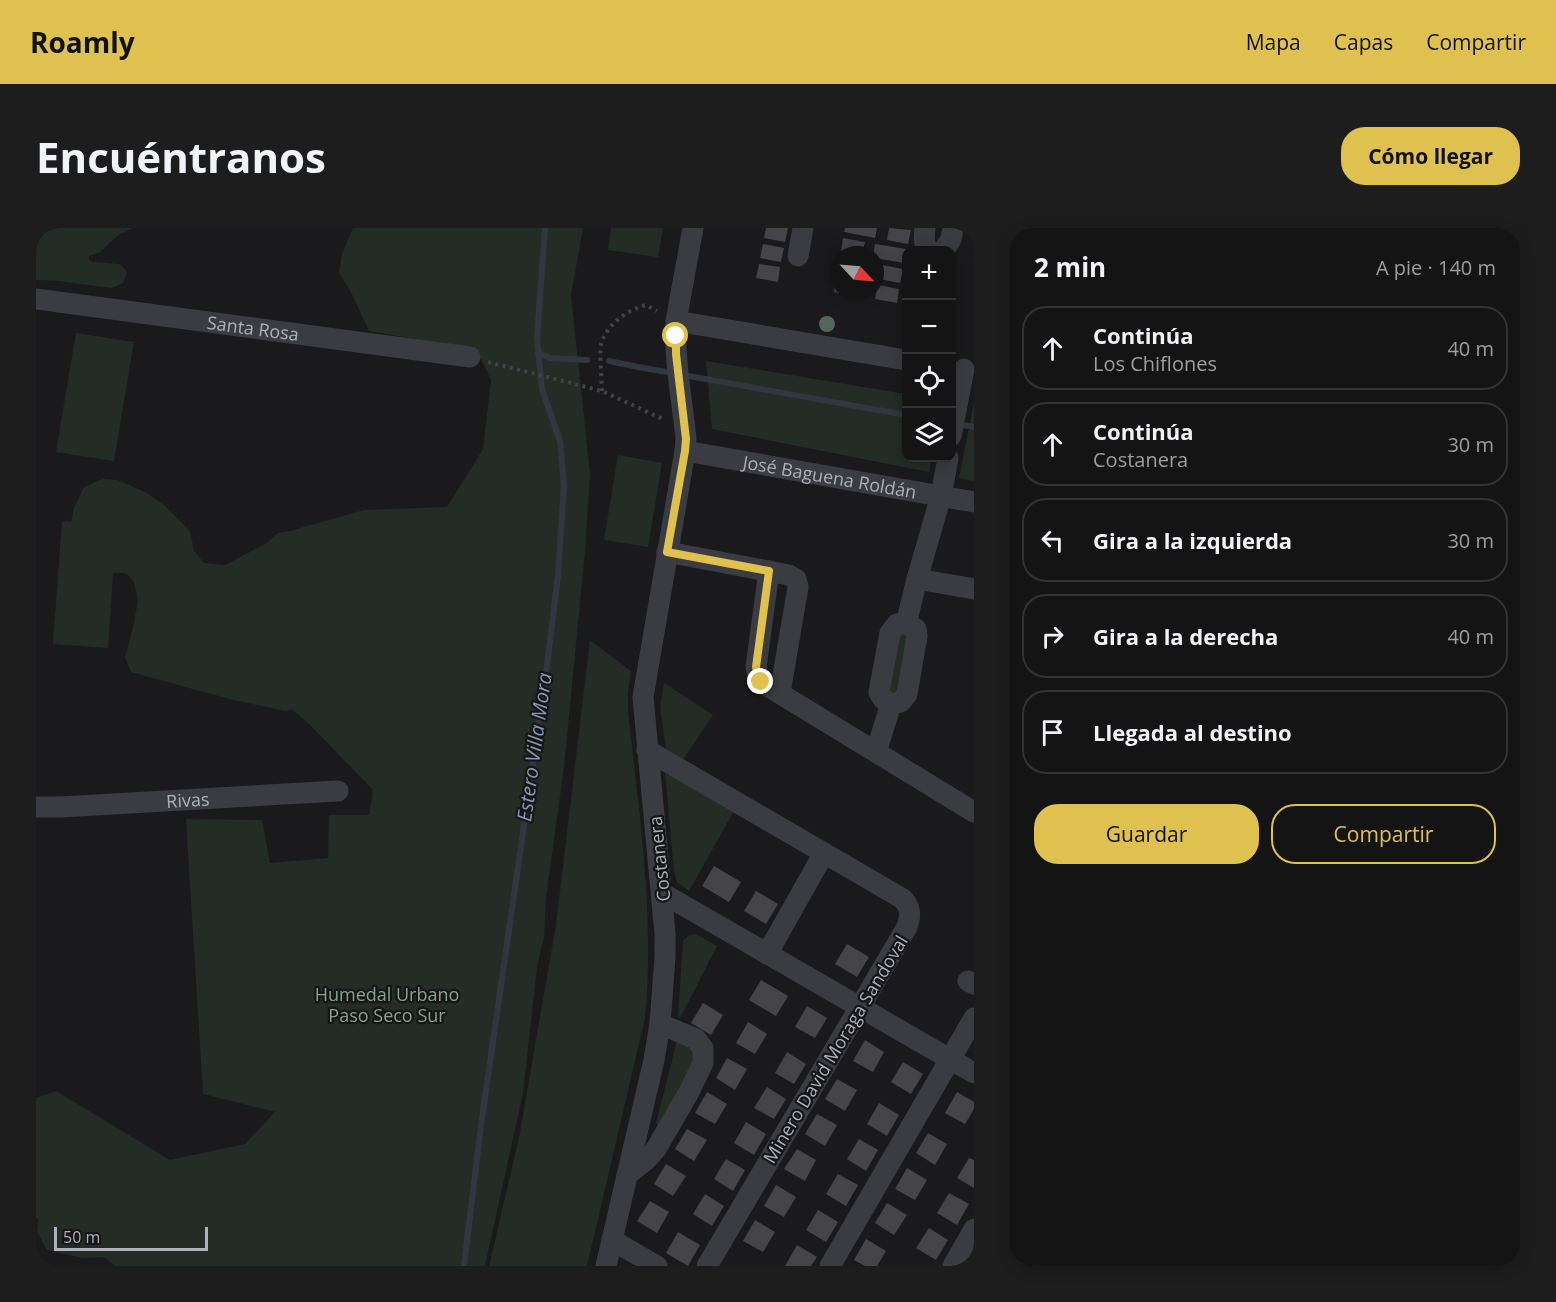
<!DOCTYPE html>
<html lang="es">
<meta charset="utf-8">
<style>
:root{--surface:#141415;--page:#1d1d1e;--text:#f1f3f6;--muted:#9d9ea0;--line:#333334;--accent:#dfc14f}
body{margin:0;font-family:"Open Sans",sans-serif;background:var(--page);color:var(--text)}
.controls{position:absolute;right:18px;top:18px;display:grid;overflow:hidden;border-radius:12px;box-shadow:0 3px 15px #0003}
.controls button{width:54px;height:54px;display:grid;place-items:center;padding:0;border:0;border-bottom:2px solid var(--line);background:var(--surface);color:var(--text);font:30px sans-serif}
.compass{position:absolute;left:794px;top:18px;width:54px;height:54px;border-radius:50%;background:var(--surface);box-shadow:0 3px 15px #0003;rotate:116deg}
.scale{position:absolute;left:18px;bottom:15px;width:154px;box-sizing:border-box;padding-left:6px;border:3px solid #aeb0ba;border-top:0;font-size:16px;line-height:21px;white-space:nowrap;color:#aeb0ba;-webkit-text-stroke:4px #151517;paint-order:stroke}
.stop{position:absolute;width:18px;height:18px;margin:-14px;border:4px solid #dfc14f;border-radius:50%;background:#fff}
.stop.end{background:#dfc14f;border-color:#fff;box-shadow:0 2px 6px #0008}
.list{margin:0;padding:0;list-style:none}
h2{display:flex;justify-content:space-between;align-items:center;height:78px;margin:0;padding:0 24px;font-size:26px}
h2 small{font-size:20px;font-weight:400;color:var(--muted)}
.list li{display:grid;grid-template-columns:39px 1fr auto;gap:18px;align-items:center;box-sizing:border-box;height:84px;margin:0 12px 12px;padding:0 12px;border:2px solid var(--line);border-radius:24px}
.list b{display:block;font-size:22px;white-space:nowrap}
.list p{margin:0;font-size:20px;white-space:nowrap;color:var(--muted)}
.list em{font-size:20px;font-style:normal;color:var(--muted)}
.actions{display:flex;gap:12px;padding:18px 24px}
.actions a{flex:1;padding:14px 0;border:2px solid var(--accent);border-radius:24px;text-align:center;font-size:21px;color:var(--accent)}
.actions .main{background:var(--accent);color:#111}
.icon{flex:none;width:33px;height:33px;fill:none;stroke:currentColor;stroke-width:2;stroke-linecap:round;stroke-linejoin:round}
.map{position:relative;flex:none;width:938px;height:1038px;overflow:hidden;border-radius:24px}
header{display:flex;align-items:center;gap:36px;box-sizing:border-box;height:84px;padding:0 30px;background:var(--accent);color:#111}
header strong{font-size:28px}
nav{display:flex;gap:33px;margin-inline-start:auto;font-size:21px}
.intro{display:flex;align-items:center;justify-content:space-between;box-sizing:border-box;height:144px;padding:0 36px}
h1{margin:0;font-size:42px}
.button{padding:15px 27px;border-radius:24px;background:var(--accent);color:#111;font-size:21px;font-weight:700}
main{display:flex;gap:36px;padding:0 36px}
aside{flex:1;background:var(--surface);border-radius:24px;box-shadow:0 3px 15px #0003}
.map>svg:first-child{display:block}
.green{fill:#242c26}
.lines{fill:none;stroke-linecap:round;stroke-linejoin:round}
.stream{stroke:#31373f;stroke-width:6}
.building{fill:#454549}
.path{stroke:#424247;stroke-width:4;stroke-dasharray:3 4.5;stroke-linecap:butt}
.minor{stroke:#3b3c41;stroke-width:21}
.tree{fill:#56655a}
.route{stroke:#dfc14f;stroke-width:8}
.labels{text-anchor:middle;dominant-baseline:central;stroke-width:4.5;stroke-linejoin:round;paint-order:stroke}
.street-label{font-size:18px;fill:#aeb0ba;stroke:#151517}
.park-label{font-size:18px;fill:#87a38c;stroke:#151517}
.water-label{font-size:20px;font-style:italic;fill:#8999b1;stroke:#151517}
</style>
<header>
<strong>Roamly</strong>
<nav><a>Mapa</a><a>Capas</a><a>Compartir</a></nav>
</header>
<div class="intro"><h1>Encuéntranos</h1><a class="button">Cómo llegar</a></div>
<main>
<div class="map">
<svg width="938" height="1038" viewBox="0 0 938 1038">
<rect width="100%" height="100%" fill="#1a1a1c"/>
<!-- green -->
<g class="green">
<path d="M0 0H97L82 7 64 24 53 28V32L56 34 84 36 91 44 87 55 76 60 22 53 0 52Z"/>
<path d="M317 0H547L535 67 554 246 549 324 528 539 510 670 508 709 501 739 487 865 449 1038H79L68 1029 47 1030 11 1022 1 1004 2 991H0V870L20 863 134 932 209 916 239 884 167 866 150 591 226 592 234 635 292 630 293 587H333L337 562 274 497 256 481 250 483 197 472 95 444 89 429 97 400 102 373 98 354 90 345H77L72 420 17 416 26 293 35 294 38 280 48 259 67 251 81 252 109 264 128 277 154 303 158 323 168 335 189 337 231 315 242 305 254 303 328 282 411 279 447 221 455 152 444 129 414 117 333 103 315 64 303 45 306 26Z"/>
<path d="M575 0H627L622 29 572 22Z"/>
<path d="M40 105 98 114 78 233 20 224Z"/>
<path d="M670 133 870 166V230H896L893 244 676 201Z"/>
<path d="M938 174V253L923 250Z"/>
<path d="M582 227 626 235 612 319 568 312Z"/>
<path d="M869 401 874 409 863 468H851L861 406Z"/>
<path d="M554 412 595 443 592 465V483C603 585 619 688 609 790L551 1038H453L483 910 520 697Z"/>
<path d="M628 455 677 487 644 536 631 526 624 479Z"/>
<path d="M633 543 698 583 653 663 641 654 638 643 629 545Z"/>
<path d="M660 706 681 718 644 790 642 789 647 713 653 707Z"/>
<path d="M646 811 661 828 623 899 620 895 641 813Z"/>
</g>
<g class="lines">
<!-- stream -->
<g class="stream">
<path d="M502 125 514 130 551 132"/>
<path d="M573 133 602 139 870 187"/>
<path d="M921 196 938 199"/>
<path d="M428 1038 445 897 512 430 522 347 528 258 524 213 506 161 501 110 509 0"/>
</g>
</g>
<!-- building -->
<g class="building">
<path d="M730 0H752L749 14 728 10Z"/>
<path d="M809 0H841L839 10 808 4Z"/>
<path d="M853 0 875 2 872 16 851 12Z"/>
<path d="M807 10 829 14 826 27 805 24Z"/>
<path d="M727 16 748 20 745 34 724 30Z"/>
<path d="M839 16 870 21 868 35 839 30V27H837Z"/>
<path d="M723 36 744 39 742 54 720 50Z"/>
<path d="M846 37 867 41 864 55 843 51Z"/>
<path d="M800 50H803V63H831L830 70 798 64Z"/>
<path d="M842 57 863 61 861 75 839 71Z"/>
<path d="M678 638 705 654 693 674 666 658Z"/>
<path d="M720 663 742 676 730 696 708 683Z"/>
<path d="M811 716 833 729 821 749 799 736Z"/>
<path d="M725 752 752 768 740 788 713 772Z"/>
<path d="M667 775 687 787 675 807 655 795Z"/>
<path d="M771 778 791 790 779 810 759 799Z"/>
<path d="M712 794 731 806 719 826 700 815Z"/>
<path d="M829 812 848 824 837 844 817 833Z"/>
<path d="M751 824 770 836 758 856 739 845Z"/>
<path d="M691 830 711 841 699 862 680 850Z"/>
<path d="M867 834 887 846 875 866 855 854Z"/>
<path d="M801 851 821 862 809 883 789 871Z"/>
<path d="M731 859 750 871 738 891 718 880Z"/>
<path d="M671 864 691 876 679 896 659 885Z"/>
<path d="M921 864 938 874V881L929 896 909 885Z"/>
<path d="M843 875 863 887 851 908 831 896Z"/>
<path d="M781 886 801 897 789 918 769 906Z"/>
<path d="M710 894 730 906 718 927 698 915Z"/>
<path d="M651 901 671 912 658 933 639 921Z"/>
<path d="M892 905 911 916 899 937 880 925Z"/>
<path d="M823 911 842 922 830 943 811 931Z"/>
<path d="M761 921 780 932 769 953 748 941Z"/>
<path d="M933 930 938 932V960L921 950Z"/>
<path d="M690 931 709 942 697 963 678 951Z"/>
<path d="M630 936 650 948 637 968 618 956Z"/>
<path d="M871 940 891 952 879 972 859 961Z"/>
<path d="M802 946 822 957 810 978 790 966Z"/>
<path d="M740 957 760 969 748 989 728 978Z"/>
<path d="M913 965 933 976 921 997 901 985Z"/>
<path d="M669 966 688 978 676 998 657 986Z"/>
<path d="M614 973 633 984 621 1005 601 993Z"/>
<path d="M851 975 871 987 858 1007 839 995Z"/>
<path d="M782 982 802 994 790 1014 770 1002Z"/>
<path d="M719 992 739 1004 727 1024 707 1013Z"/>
<path d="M893 1000 912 1012 900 1032 880 1020Z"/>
<path d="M642 1004 664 1017 652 1038 630 1025Z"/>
<path d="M830 1011 850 1023 841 1038H829L818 1032Z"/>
<path d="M761 1017 781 1029 775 1038H749Z"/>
</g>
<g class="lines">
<!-- path -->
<g class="path">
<path d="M452 134 566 163 629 192"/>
<path d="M566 163C566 152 563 125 565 116 571 96 591 82 610 77L621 83"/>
</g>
<!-- minor -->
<g class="minor">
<path d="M889 0C888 8 887 17 893 22"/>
<path d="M908 22 915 11 917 0"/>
<path d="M762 28 767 0"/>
<path id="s1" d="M0 71 434 129"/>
<path d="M640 93 870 132"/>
<path d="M915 208 928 141"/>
<path id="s2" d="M649 223 938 274"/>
<path d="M631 324 753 347 760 351 762 359 744 465"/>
<path d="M733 343 720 439 722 449 725 454 938 584"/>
<path d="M881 351 938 361"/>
<path d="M861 396H870L880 401 881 408 871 466 865 474 855 476 847 471 843 464 854 405Z"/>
<path d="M870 396 881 351 905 268 912 230"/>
<path d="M611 522 867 671C875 680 875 688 871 699L671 1038"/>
<path d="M840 524 855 476"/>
<path id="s3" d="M0 579H25L302 563"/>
<path d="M626 665 938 845"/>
<path d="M731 726 788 625"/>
<path d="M932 753 938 756"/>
<path d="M591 947 610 932 620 921 653 864 667 835V820L660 811 624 796"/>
<path d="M576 1012 621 1038"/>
<path d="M570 1038 618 832 624 796 629 729V706L607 469 649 223 650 211C646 171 638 133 640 93L657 0"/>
<path d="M794 1038 938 790"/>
<path d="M917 1038 938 1001"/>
</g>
</g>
<!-- trees -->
<circle class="tree" cx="791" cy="96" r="8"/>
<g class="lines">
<!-- route -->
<path class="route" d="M640 108V126L650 211 649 223 631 324 733 343 720 439 722 449 725 454"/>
</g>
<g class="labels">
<!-- street labels -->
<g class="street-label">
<text stroke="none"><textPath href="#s1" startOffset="219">Santa Rosa</textPath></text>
<text stroke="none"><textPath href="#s2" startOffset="147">José Baguena Roldán</textPath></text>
<text stroke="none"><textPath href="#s3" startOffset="152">Rivas</textPath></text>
<text transform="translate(623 631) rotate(-96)">Costanera</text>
<text transform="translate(799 821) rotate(-59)">Minero David Moraga Sandoval</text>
</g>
<!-- park labels -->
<g class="park-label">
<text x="351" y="766">Humedal Urbano<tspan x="351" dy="21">Paso Seco Sur</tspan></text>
</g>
<!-- water labels -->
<g class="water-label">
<text transform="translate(498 519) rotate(-82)">Estero Villa Mora</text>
</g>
</g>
</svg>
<div class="controls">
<button>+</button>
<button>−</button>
<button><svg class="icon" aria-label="locate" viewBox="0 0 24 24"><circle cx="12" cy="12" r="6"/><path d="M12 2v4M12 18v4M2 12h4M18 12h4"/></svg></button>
<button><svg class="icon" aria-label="layers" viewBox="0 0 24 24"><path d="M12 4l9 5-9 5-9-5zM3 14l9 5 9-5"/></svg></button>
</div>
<svg class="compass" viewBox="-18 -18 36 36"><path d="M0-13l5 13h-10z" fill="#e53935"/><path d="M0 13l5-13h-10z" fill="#9d9ea0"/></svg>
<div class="scale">50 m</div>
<div class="stop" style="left:640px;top:108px"></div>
<div class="stop end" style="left:725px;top:454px"></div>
</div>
<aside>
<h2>2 min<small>A pie · 140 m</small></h2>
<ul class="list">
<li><svg class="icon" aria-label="ahead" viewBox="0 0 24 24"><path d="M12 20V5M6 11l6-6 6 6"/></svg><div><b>Continúa</b><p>Los Chiflones</p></div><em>40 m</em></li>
<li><svg class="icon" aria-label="ahead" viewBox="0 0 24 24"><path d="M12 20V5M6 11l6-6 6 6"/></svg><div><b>Continúa</b><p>Costanera</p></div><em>30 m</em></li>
<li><svg class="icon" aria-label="left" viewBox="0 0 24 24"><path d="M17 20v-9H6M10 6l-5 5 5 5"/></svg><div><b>Gira a la izquierda</b></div><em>30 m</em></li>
<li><svg class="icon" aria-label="right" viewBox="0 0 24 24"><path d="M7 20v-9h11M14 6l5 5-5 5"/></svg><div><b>Gira a la derecha</b></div><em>40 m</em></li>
<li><svg class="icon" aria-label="arrive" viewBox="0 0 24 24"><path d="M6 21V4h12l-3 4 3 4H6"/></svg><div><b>Llegada al destino</b></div></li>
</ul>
<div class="actions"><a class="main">Guardar</a><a>Compartir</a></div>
</aside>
</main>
